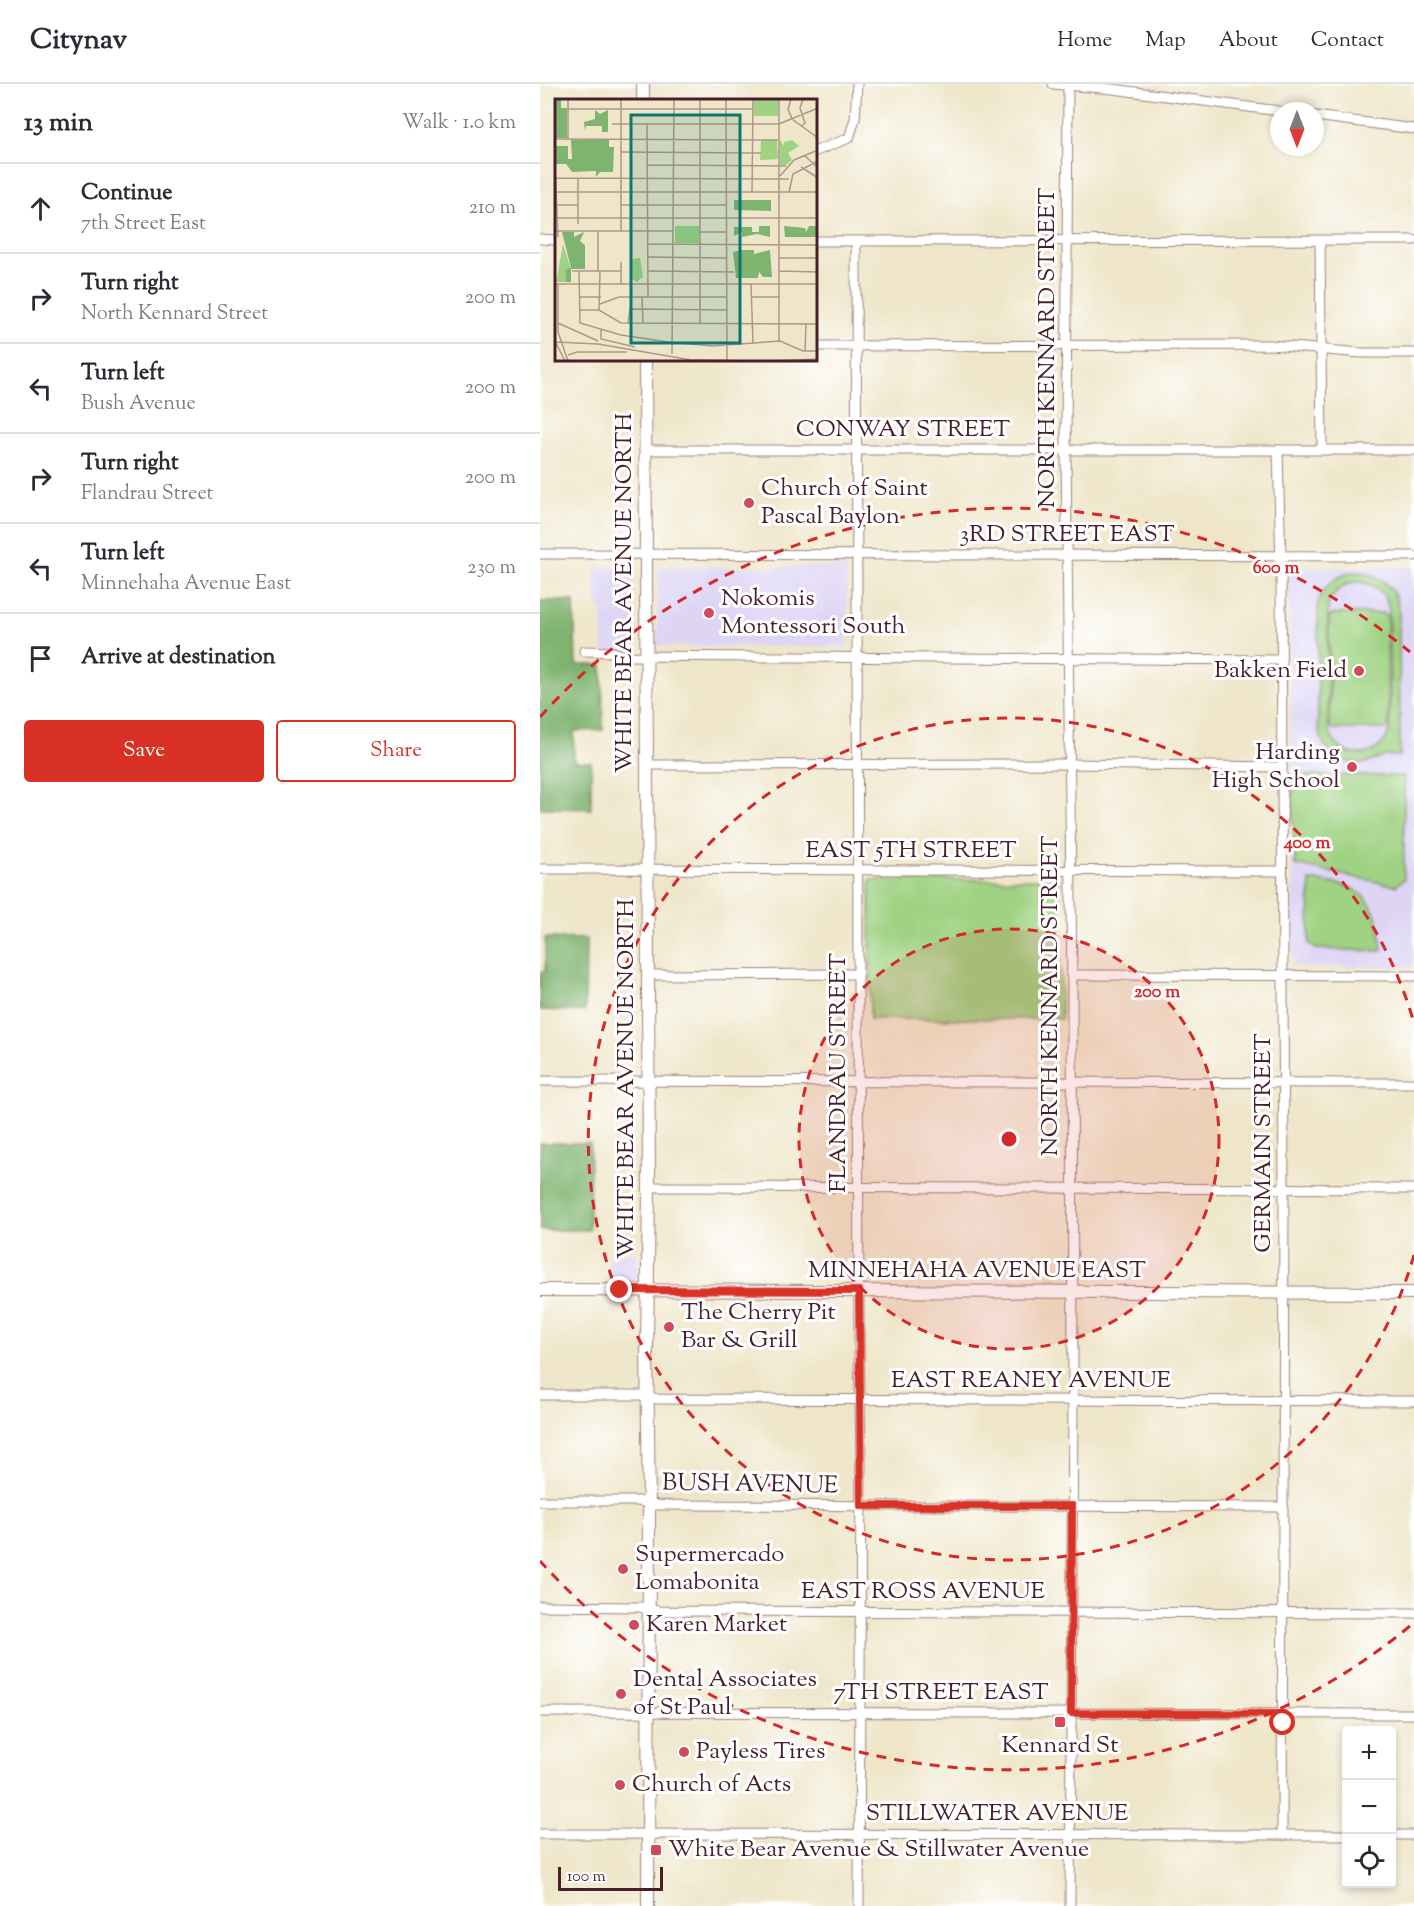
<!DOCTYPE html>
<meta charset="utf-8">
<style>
:root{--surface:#fff;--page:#f7f7f7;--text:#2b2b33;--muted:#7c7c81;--line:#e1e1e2;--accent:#d93025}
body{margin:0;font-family:"Sorts Mill Goudy",serif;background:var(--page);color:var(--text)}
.controls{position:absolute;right:18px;bottom:18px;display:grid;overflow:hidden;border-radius:6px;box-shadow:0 3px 9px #0003}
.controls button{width:54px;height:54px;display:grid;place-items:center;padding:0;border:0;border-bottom:2px solid var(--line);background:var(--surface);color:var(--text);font:30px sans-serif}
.compass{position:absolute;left:730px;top:18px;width:54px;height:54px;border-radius:50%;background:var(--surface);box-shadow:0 3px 9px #0003;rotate:180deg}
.scale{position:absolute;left:18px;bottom:15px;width:105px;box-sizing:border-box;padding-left:6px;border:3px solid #4a1f2b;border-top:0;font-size:16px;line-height:21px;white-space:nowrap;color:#4a1f2b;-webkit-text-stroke:4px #fff;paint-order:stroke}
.stop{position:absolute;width:18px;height:18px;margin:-14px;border:4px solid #d93025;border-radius:50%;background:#fff}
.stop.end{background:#d93025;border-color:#fff;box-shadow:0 2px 6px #0008}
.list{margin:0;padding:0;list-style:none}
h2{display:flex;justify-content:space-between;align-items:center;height:78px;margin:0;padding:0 24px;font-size:26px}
h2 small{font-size:20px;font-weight:400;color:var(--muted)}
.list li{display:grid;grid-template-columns:39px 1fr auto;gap:18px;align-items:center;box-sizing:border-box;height:90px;padding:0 24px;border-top:2px solid var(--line)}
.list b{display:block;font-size:22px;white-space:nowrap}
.list p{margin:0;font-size:20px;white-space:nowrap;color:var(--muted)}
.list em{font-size:20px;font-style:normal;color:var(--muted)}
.actions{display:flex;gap:12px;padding:18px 24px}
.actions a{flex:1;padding:14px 0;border:2px solid var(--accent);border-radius:6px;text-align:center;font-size:21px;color:var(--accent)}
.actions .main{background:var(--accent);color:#fff}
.icon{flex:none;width:33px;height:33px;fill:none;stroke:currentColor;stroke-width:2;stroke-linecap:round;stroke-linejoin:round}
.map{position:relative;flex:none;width:874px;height:1822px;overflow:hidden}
header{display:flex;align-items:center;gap:36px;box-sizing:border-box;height:84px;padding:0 30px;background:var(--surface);border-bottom:2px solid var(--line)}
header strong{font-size:28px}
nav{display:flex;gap:33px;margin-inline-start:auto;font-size:21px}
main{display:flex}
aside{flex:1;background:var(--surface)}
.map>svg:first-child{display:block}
.built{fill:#ded5f5}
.green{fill:#9fd282;stroke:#747856;stroke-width:1.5;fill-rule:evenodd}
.forest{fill:#7fb470;stroke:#646a4e;stroke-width:1.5}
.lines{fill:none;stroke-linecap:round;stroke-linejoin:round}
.minor-casing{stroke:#9c827a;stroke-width:11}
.major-casing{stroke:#9c827a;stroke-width:14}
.minor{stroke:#fff;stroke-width:9}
.major{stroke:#fff;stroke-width:12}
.route{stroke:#d93025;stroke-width:8}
.ring{fill:none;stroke:#d62828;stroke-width:3;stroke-dasharray:10 8}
.poi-dot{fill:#d1495b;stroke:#fff;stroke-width:2}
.labels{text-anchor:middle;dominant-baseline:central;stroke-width:6;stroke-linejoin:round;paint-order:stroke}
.street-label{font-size:24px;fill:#4a1f2b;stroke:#fff}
.poi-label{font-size:24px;fill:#4a1f2b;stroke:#fff;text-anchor:start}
.inset-road{fill:none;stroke:#ad968a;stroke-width:1.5}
.view{fill:#0f766e;fill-opacity:0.15;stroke:#0f766e;stroke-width:3}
.inset-edge{fill:none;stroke:#4a1f2b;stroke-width:3}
.centre{fill:#d62828;stroke:#fff;stroke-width:3}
.ring-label{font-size:18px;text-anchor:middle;font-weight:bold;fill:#d62828;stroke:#fff;stroke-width:6;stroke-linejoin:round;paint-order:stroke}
</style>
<header>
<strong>Citynav</strong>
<nav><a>Home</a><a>Map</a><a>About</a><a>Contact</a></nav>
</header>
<main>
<aside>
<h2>13 min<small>Walk · 1.0 km</small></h2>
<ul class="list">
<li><svg class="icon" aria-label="ahead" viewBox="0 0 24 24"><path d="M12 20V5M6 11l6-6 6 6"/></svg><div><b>Continue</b><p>7th Street East</p></div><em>210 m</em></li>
<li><svg class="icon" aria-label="right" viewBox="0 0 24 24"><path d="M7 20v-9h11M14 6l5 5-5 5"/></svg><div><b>Turn right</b><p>North Kennard Street</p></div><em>200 m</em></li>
<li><svg class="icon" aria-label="left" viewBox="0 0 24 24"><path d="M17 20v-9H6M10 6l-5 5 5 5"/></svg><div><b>Turn left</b><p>Bush Avenue</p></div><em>200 m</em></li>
<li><svg class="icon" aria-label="right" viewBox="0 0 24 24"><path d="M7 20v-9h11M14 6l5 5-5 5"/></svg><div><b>Turn right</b><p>Flandrau Street</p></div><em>200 m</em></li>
<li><svg class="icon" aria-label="left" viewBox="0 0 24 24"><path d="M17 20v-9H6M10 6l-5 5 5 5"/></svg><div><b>Turn left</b><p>Minnehaha Avenue East</p></div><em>230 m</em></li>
<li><svg class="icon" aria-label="arrive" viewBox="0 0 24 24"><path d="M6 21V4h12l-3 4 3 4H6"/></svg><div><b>Arrive at destination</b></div></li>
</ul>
<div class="actions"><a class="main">Save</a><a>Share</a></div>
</aside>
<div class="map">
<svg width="874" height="1822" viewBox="0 0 874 1822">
<rect width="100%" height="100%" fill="#fff"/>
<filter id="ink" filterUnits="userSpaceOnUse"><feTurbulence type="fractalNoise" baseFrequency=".0167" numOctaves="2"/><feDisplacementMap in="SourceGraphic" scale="12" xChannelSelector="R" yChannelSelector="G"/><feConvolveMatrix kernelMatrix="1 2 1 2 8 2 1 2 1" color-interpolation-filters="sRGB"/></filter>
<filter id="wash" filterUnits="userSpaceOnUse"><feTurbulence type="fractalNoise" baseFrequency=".008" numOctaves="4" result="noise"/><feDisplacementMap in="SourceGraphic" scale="24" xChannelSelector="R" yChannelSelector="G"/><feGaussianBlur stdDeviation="1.35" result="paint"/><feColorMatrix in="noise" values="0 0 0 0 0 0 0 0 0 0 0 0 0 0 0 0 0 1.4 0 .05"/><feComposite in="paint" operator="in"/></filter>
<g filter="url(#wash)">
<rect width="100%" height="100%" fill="#efe6c9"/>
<!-- built -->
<g class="built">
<path d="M118 483H307V563L117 562Z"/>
<path d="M874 483V883H753L749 484Z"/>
<path d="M55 484H93L95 568 63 567 62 524 56 523Z"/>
<path d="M69 1169H98V1196L95 1198H69Z"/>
</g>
<!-- green -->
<g class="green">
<path d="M813 488C838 487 858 504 859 530L860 672C854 672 847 671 841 673 835 676 830 679 823 679 799 682 780 664 778 641V518C784 501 796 492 813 488ZM815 498C833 498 845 507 849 525L850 644C841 681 793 678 788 641V521C793 508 801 501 815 498Z"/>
<path d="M844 529V531H847L848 643 845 645H793L790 643 789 532H792V530Z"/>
<path d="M766 691 864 692V795L856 802 755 781 752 710Z"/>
<path d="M520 795 521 935H330V796Z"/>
<path d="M770 797C822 799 838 813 842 867L776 865 769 859Z"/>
</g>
<!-- forest -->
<g class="forest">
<path d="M0 517H34L36 581H62L63 646 34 647V678H51V725L0 724Z"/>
<path d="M5 854 46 855 45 927 0 926V888L5 887Z"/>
<path d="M0 1059H50L49 1146H0Z"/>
</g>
</g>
<g filter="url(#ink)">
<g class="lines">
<defs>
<g id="minor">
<path d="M513 0 573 5 739 27"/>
<path d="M528 0 526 366 532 899 533 1309 530 1822"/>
<path d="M775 32 874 45"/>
<path d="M276 67 309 54 315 35 317 0"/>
<path d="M0 155 16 156"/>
<path d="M780 156 782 366"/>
<path d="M276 157 874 156"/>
<path d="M316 157 319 1263 321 1370 319 1822"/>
<path d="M276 262 730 261 821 269H874"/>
<path d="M105 366H874"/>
<path d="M738 366 741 484 744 1105 742 1751"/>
<path d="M0 470 874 472"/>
<path d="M44 567 73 568 85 572 740 576"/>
<path d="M108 681 529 680 742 683"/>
<path d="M0 785 742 787"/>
<path d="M107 891 318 890"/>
<path d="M531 891 874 892"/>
<path d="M0 997 874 999"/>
<path d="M109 1103 874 1105"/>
<path d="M0 1311H100L118 1315 874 1317"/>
<path d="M0 1417H98L117 1421 743 1423"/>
<path d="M0 1522 100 1523 117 1527 874 1529"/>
<path d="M0 1628 874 1630"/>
<path d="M0 1750 806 1751"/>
<path d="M852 1751H874"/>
</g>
<g id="major">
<path d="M103 0V16"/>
<path d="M105 276 109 1103 107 1262 109 1428 108 1822"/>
<path d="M0 1206 874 1209"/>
</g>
</defs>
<!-- minor casing -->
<use href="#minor" class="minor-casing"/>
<!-- major casing -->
<use href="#major" class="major-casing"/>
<!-- minor -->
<use href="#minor" class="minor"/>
<!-- major -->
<use href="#major" class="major"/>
</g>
</g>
<g class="lines" filter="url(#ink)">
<!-- route -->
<path class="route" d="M80 1206 319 1207 321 1422H532L531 1629 743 1630V1639"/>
</g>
<!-- distance rings -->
<circle cx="469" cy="1055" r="210" fill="#d62828" fill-opacity=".12"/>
<g class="ring">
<circle cx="469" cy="1055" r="210"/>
<path d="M874 1171A421 421 0 1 1 874 939"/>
<path d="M870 1542A631 631 0 0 1 0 1477M0 633A631 631 0 0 1 870 568"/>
</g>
<!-- markers -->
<g class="poi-dot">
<circle cx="209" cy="419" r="6"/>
<circle cx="169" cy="529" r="6"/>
<circle cx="819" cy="587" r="6"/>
<circle cx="812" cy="683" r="6"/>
<circle cx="129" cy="1243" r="6"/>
<circle cx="83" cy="1485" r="6"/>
<circle cx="94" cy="1541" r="6"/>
<circle cx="81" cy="1610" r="6"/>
<rect x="514" y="1632" width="12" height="12" rx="3"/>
<circle cx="144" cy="1668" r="6"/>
<circle cx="80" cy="1701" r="6"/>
<rect x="110" y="1760" width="12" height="12" rx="3"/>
</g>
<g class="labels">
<!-- street labels -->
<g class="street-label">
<text transform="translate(508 264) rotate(-90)">NORTH KENNARD STREET</text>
<text x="363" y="346">CONWAY STREET</text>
<text x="527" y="451">3RD STREET EAST</text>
<text transform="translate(85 509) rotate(-90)">WHITE BEAR AVENUE NORTH</text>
<text x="371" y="767">EAST 5TH STREET</text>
<text transform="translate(511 912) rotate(-90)">NORTH KENNARD STREET</text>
<text transform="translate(299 989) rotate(-90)">FLANDRAU STREET</text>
<text transform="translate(87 995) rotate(-90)">WHITE BEAR AVENUE NORTH</text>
<text transform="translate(724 1059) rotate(-90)">GERMAIN STREET</text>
<text x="437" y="1187">MINNEHAHA AVENUE EAST</text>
<text x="491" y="1297">EAST REANEY AVENUE</text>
<text transform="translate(210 1401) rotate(1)">BUSH AVENUE</text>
<text x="383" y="1508">EAST ROSS AVENUE</text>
<text x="401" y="1609">7TH STREET EAST</text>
<text x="457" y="1730">STILLWATER AVENUE</text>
</g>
<!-- poi labels -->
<g class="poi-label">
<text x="221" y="405">Church of Saint<tspan x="221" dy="28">Pascal Baylon</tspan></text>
<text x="181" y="515">Nokomis<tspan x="181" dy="28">Montessori South</tspan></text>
<text x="807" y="587" text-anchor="end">Bakken Field</text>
<text x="800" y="669" text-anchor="end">Harding<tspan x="800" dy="28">High School</tspan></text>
<text x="141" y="1229">The Cherry Pit<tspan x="141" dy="28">Bar &amp; Grill</tspan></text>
<text x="95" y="1471">Supermercado<tspan x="95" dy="28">Lomabonita</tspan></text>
<text x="106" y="1541">Karen Market</text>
<text x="93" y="1596">Dental Associates<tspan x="93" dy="28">of St Paul</tspan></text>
<text x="520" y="1662" text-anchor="middle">Kennard St</text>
<text x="156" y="1668">Payless Tires</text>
<text x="92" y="1701">Church of Acts</text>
<text x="128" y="1766">White Bear Avenue &amp; Stillwater Avenue</text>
</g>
</g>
<!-- overview -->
<g transform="translate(15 15)">
<rect width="262" height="262" fill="#efe6c9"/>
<path d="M199 0H223V17H199ZM206 41H222L223 60 205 61ZM225 41 229 47V43L237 41 244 47 233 54 237 61 231 66H225ZM120 127H144V144H120ZM8 145 16 170 10 173 11 183H1ZM85 159 88 178 82 183 77 180V160Z" fill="#9fd282"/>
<path d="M0 0H6V9H12V39H0ZM40 11 45 15 53 11V33H47V27H31L30 32 29 23 40 20ZM16 41H54V48H59L58 73H45L41 78V72L17 73 11 65H1V47H13V60H17ZM179 101H216V112L179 111ZM204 127H215V138L202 135 187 138V133L179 137V128H197V133H204ZM229 127 250 129 251 133 254 127H262V138H230ZM7 133H19V138L29 133 25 142 30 146V170H16V183H11L10 171 16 169ZM186 151H199V155L215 151 217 178H208L204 173 203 179H181L178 153Z" fill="#7fb470"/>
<path class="inset-road" d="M13 0V40M66 0V132M145 0V224M171 0 172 262M224 0V242M236 0 233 10 237 20 263 39M13 10H198M57 25H224L263 9M92 25 93 198M246 27 250 24 245 9 248 0M0 40 224 41M65 53 206 54M249 56 263 69M0 66 3 138M92 66 231 67M246 68 263 79M225 77 239 61 263 51M0 79 234 80M23 79V125M0 93H263M197 93 198 0M234 93 238 75 263 62M1 106H23M66 106H171M0 119H263M0 132H118M43 132V172M145 133H171M92 145 263 146M92 158 171 159M224 159H263M66 163V185M17 172H66M24 172 25 224 66 236 113 243 158 247 225 242 248 252H263M92 172 179 173M224 172 263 173M0 185H263M3 185V233L13 262M196 185 198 245M24 198H46M87 198 88 224M197 198H224M45 205 64 198H172M25 211H44L66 224 263 225M44 211 45 172M3 224 43 242M73 224 75 210 172 211M46 231V240L80 248M0 242 10 262M0 243 43 245 142 262M250 252 251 225M117 255 119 0M13 256 22 253H72M139 261 199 262M218 262 263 260"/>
<path class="view" d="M76 16H185V244H76Z"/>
<rect width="262" height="262" class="inset-edge"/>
</g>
<circle cx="469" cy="1055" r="9" class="centre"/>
<g class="ring-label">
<text x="736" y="489">600 m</text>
<text x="767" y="764">400 m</text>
<text x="617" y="913">200 m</text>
</g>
</svg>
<div class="controls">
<button>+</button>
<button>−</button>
<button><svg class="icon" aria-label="locate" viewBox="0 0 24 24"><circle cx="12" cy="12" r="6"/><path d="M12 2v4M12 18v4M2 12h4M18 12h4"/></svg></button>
</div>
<svg class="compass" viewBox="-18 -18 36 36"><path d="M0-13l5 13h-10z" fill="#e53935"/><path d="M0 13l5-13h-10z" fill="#7c7c81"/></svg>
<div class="scale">100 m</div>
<div class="stop" style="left:743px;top:1639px"></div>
<div class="stop end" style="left:80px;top:1206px"></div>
</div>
</main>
